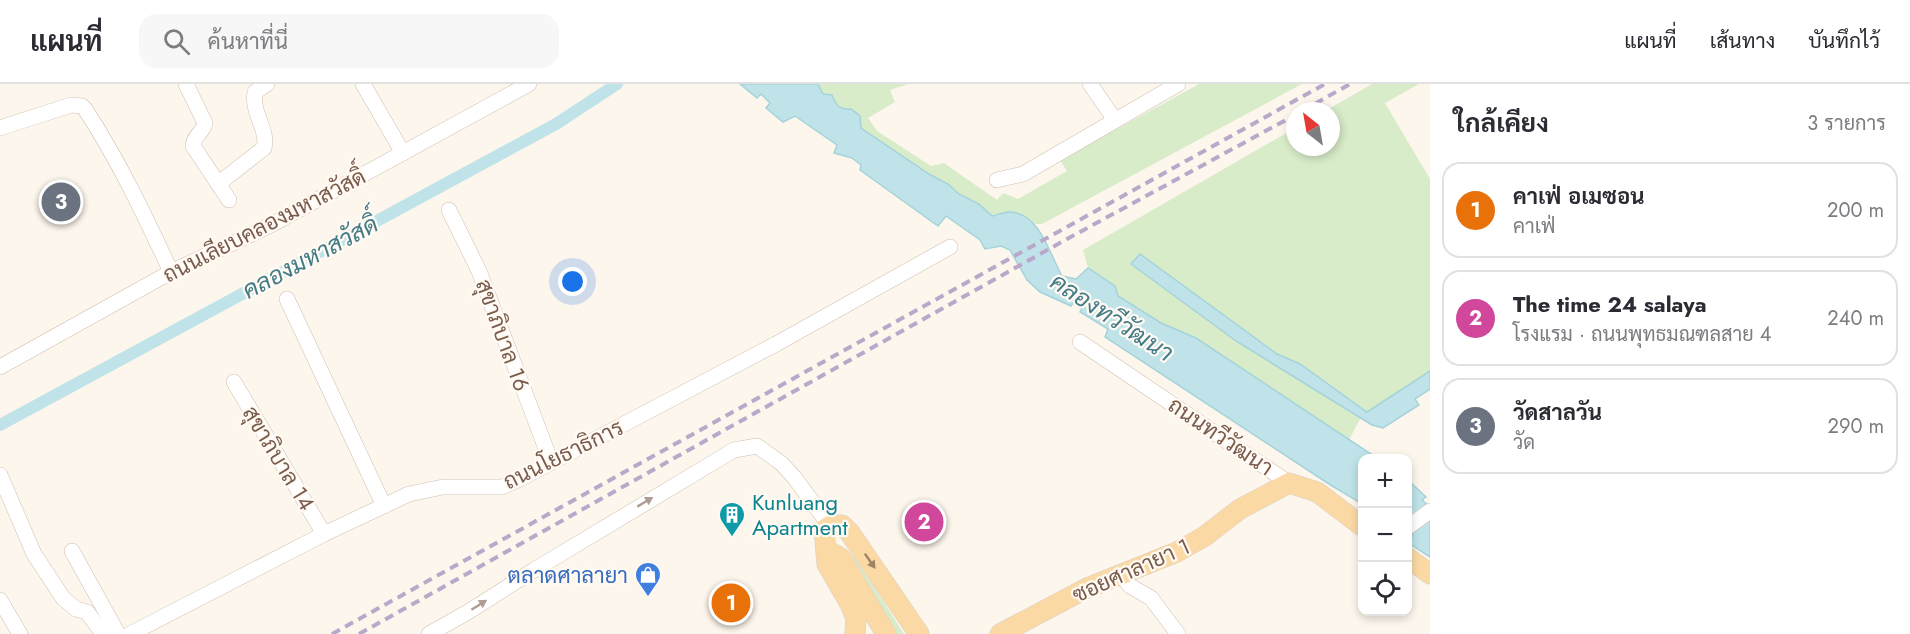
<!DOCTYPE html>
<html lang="th">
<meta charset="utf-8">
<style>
:root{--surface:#fff;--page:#f7f7f7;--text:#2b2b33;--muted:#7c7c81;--line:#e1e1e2;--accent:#e76f51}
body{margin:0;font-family:Jost,Sarabun,sans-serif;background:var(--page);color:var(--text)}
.controls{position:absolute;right:18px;bottom:18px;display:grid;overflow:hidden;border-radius:12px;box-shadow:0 3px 9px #0003}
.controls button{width:54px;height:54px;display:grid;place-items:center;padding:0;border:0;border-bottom:2px solid var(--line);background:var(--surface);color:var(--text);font:30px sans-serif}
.compass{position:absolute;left:1286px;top:18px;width:54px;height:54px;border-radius:50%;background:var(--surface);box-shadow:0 3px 9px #0003;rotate:329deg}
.you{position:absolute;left:573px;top:198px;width:21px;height:21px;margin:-15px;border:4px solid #fff;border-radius:50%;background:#1a73e8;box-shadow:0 0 0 9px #1a73e833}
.badge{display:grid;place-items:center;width:39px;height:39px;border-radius:50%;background:var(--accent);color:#fff;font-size:20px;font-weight:700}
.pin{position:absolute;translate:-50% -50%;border:3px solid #fff;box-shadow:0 2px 6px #0006}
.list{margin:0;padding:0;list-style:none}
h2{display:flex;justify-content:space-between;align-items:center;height:78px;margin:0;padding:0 24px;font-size:26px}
h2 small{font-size:20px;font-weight:400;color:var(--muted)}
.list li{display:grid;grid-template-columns:39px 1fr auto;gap:18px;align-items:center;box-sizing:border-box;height:96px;margin:0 12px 12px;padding:0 12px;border:2px solid var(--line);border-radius:18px}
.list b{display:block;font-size:22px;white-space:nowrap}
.list p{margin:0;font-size:20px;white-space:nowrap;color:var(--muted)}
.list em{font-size:20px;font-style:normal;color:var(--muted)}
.icon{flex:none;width:33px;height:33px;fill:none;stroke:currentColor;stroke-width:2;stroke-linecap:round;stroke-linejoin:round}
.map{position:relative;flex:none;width:1430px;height:550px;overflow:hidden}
header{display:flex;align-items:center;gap:36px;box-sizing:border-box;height:84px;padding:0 30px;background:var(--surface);border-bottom:2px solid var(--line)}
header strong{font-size:28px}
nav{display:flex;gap:33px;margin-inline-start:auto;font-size:21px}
.search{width:420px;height:54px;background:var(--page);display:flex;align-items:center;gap:15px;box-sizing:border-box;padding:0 21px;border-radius:18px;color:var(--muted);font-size:22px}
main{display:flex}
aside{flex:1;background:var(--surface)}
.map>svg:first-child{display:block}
.green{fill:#d8ecc9}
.water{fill:#bfe3e8;stroke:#a5d3da;stroke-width:1.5}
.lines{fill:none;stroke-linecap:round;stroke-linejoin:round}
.canal{stroke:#bfe3e8;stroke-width:12}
.minor-casing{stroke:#d1beb0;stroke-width:16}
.major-casing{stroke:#dad1cd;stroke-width:21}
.minor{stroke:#fff;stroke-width:15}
.major{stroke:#fbd9a5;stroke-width:20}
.rail{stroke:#b9a8c9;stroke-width:4;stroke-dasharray:9 6;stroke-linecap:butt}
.oneway{fill:#af9d94}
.oneway2{fill:#a18267}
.labels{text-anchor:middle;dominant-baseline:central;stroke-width:4.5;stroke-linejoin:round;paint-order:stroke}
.street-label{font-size:22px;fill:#7a5c4d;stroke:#fffaf3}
.culture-label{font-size:22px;fill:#0d838f;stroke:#fffaf3;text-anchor:start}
.shop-label{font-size:22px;fill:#366cbe;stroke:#fffaf3;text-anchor:end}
.water-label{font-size:24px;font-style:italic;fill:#437c86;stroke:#fffaf3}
</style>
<header>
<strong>แผนที่</strong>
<div class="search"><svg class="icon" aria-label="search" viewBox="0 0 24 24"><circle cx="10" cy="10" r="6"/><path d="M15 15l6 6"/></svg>ค้นหาที่นี่</div>
<nav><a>แผนที่</a><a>เส้นทาง</a><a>บันทึกไว้</a></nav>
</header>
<main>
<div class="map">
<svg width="1430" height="550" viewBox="0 0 1430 550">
<rect width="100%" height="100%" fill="#fdf6ec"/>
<!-- green -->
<g class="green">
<path d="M818 0H908L890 6 895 18 868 34 877 47 931 82 944 79 997 116 1003 109 1018 115 1067 87 1060 76 1199 0H1302L1042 140H1035L1022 131 992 132 979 120 959 110 948 100 929 90 861 44 844 26 836 21 832 12 823 11Z"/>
<path d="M1372 0H1419L1385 19 1430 95V287L1368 328 1300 280 1277 270 1238 242 1132 180 1236 257 1361 333 1349 356 1196 254 1161 239 1118 212 1115 202 1088 184 1083 166 1295 44V63H1331V27H1325Z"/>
<path d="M854 473 856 474 904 550H895L851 474Z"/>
</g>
<!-- water -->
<g class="water">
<path d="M740 0H818L823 10 832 11C836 22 840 26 851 25L860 32 861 44 929 90 948 100 959 110 979 120 992 132C998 131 1005 127 1011 128 1040 130 1050 171 1062 192L1076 195 1088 184 1115 202 1118 212 1161 239 1196 254 1377 374H1362V420L1329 400 1105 253 1108 245 1080 228 1082 223 1073 219 1071 222 1040 208 1027 196 1010 166 1001 162 985 165 980 156 946 132 938 142 860 86 861 81 852 74 834 69 837 61 795 32 783 38 766 24 770 19 761 10 757 14Z"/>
<path d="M1140 170 1277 270 1300 280 1367 328 1430 287V305L1415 315 1419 321 1383 344 1372 341 1236 257 1131 180Z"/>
<path d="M1408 396 1426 413 1422 416 1430 423V473L1410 460 1413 451 1408 445Z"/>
</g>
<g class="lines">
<!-- canal -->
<path class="canal" d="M0 341 556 40 617 0"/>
<defs>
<g id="minor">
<path d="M186 0 205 39C204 48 193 52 193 62L229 116"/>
<path d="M363 0 403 69"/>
<path d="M1090 0 1115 36"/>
<path d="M0 44 71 21 82 22 85 25C119 77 145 132 171 188"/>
<path d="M997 96 1023 90 1178 0"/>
<path d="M218 100 264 64C269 46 251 29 255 8L267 0"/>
<path d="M449 126 479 187 551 378"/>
<path d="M287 215 384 422"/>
<path d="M1080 258 1289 399"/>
<path d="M0 283 171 188 271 141 529 0"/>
<path d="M234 298 324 450"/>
<path d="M0 391 34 470 63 514 76 525 87 528 103 550"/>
<path d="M1408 443 1430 427"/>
<path d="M72 467 118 550"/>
<path d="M1120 490 1130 502 1151 514 1178 550"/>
<path d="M0 516 20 550"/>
<path d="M130 550 324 450 409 410 443 403H502L520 395 776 260 950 163"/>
<path d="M429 550 468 528 534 486 734 366 757 362 781 379 794 393 830 442"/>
</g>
<g id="major">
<path d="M827 466 841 474 886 550"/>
<path d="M1408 474 1430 490"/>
<path d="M855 550 856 534 850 520 827 480 824 446 830 442 842 441 850 449 919 550"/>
<path d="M1000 550 1087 504 1177 468 1205 452 1240 425 1289 399 1317 408 1362 442"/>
</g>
</defs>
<!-- minor casing -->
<use href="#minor" class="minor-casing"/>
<!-- major casing -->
<use href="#major" class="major-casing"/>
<!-- minor -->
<use href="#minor" class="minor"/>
<!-- major -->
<use href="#major" class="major"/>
<!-- rail -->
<g class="rail">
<path d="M1302 27 1350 0"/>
<path d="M332 550 1325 0"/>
<path d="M359 550 1067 155 1295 31"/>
</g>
</g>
<!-- one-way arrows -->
<defs><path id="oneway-solid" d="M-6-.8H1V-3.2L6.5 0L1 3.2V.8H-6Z" transform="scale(1.5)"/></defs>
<g class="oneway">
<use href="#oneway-solid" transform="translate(645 418) rotate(-31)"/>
<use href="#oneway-solid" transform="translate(479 521) rotate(-32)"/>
</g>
<use class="oneway2" href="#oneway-solid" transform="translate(870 477) rotate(55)"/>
<!-- icons -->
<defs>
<symbol id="building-pin" viewBox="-11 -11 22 30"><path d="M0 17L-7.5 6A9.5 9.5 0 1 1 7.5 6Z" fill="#0f9aa8" stroke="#fffaf3"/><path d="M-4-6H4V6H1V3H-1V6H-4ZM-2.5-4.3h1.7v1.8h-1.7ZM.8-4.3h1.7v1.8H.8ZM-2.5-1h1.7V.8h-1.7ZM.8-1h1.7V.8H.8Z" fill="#fff"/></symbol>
<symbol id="shop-pin" viewBox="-11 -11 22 30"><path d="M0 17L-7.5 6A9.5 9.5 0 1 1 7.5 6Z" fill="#3f7fe0" stroke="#fffaf3"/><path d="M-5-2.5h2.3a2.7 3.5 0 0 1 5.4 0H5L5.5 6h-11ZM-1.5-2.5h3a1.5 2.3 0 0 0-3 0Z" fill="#fff"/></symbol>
</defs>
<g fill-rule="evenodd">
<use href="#building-pin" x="717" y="416" width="30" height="40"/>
<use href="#shop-pin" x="633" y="476" width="30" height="40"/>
</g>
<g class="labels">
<!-- street labels -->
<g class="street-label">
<text transform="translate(264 141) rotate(-27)">ถนนเลียบคลองมหาสวัสดิ์</text>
<text transform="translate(503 251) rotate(70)">สุขาภิบาล 16</text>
<text transform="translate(1221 352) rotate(34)">ถนนทวีวัฒนา</text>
<text transform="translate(563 370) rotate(-26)">ถนนโยธาธิการ</text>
<text transform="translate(279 374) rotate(59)">สุขาภิบาล 14</text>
<text transform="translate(1131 486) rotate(-24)">ซอยศาลายา 1</text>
</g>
<!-- culture labels -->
<g class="culture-label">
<text x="752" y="418">Kunluang<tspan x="752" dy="25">Apartment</tspan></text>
</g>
<!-- shop labels -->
<g class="shop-label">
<text x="628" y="491">ตลาดศาลายา</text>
</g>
<!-- water labels -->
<g class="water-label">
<text transform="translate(310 173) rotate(-28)">คลองมหาสวัสดิ์</text>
<text transform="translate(1112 233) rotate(33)">คลองทวีวัฒนา</text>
</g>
</g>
</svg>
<div class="controls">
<button>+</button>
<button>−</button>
<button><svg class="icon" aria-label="locate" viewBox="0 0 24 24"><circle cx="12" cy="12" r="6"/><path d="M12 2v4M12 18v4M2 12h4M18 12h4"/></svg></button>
</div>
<svg class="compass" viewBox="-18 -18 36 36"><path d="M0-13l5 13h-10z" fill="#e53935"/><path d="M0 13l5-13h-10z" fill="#7c7c81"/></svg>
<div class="you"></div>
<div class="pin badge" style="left:731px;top:519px;background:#e8710a">1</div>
<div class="pin badge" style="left:924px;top:438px;background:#d1479c">2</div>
<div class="pin badge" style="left:61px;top:118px;background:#6b7280">3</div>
</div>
<aside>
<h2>ใกล้เคียง<small>3 รายการ</small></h2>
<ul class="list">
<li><span class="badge" style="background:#e8710a">1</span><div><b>คาเฟ่ อเมซอน</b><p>คาเฟ่</p></div><em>200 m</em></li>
<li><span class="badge" style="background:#d1479c">2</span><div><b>The time 24 salaya</b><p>โรงแรม · ถนนพุทธมณฑลสาย 4</p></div><em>240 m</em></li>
<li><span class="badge" style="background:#6b7280">3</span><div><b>วัดสาลวัน</b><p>วัด</p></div><em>290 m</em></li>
</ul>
</aside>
</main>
